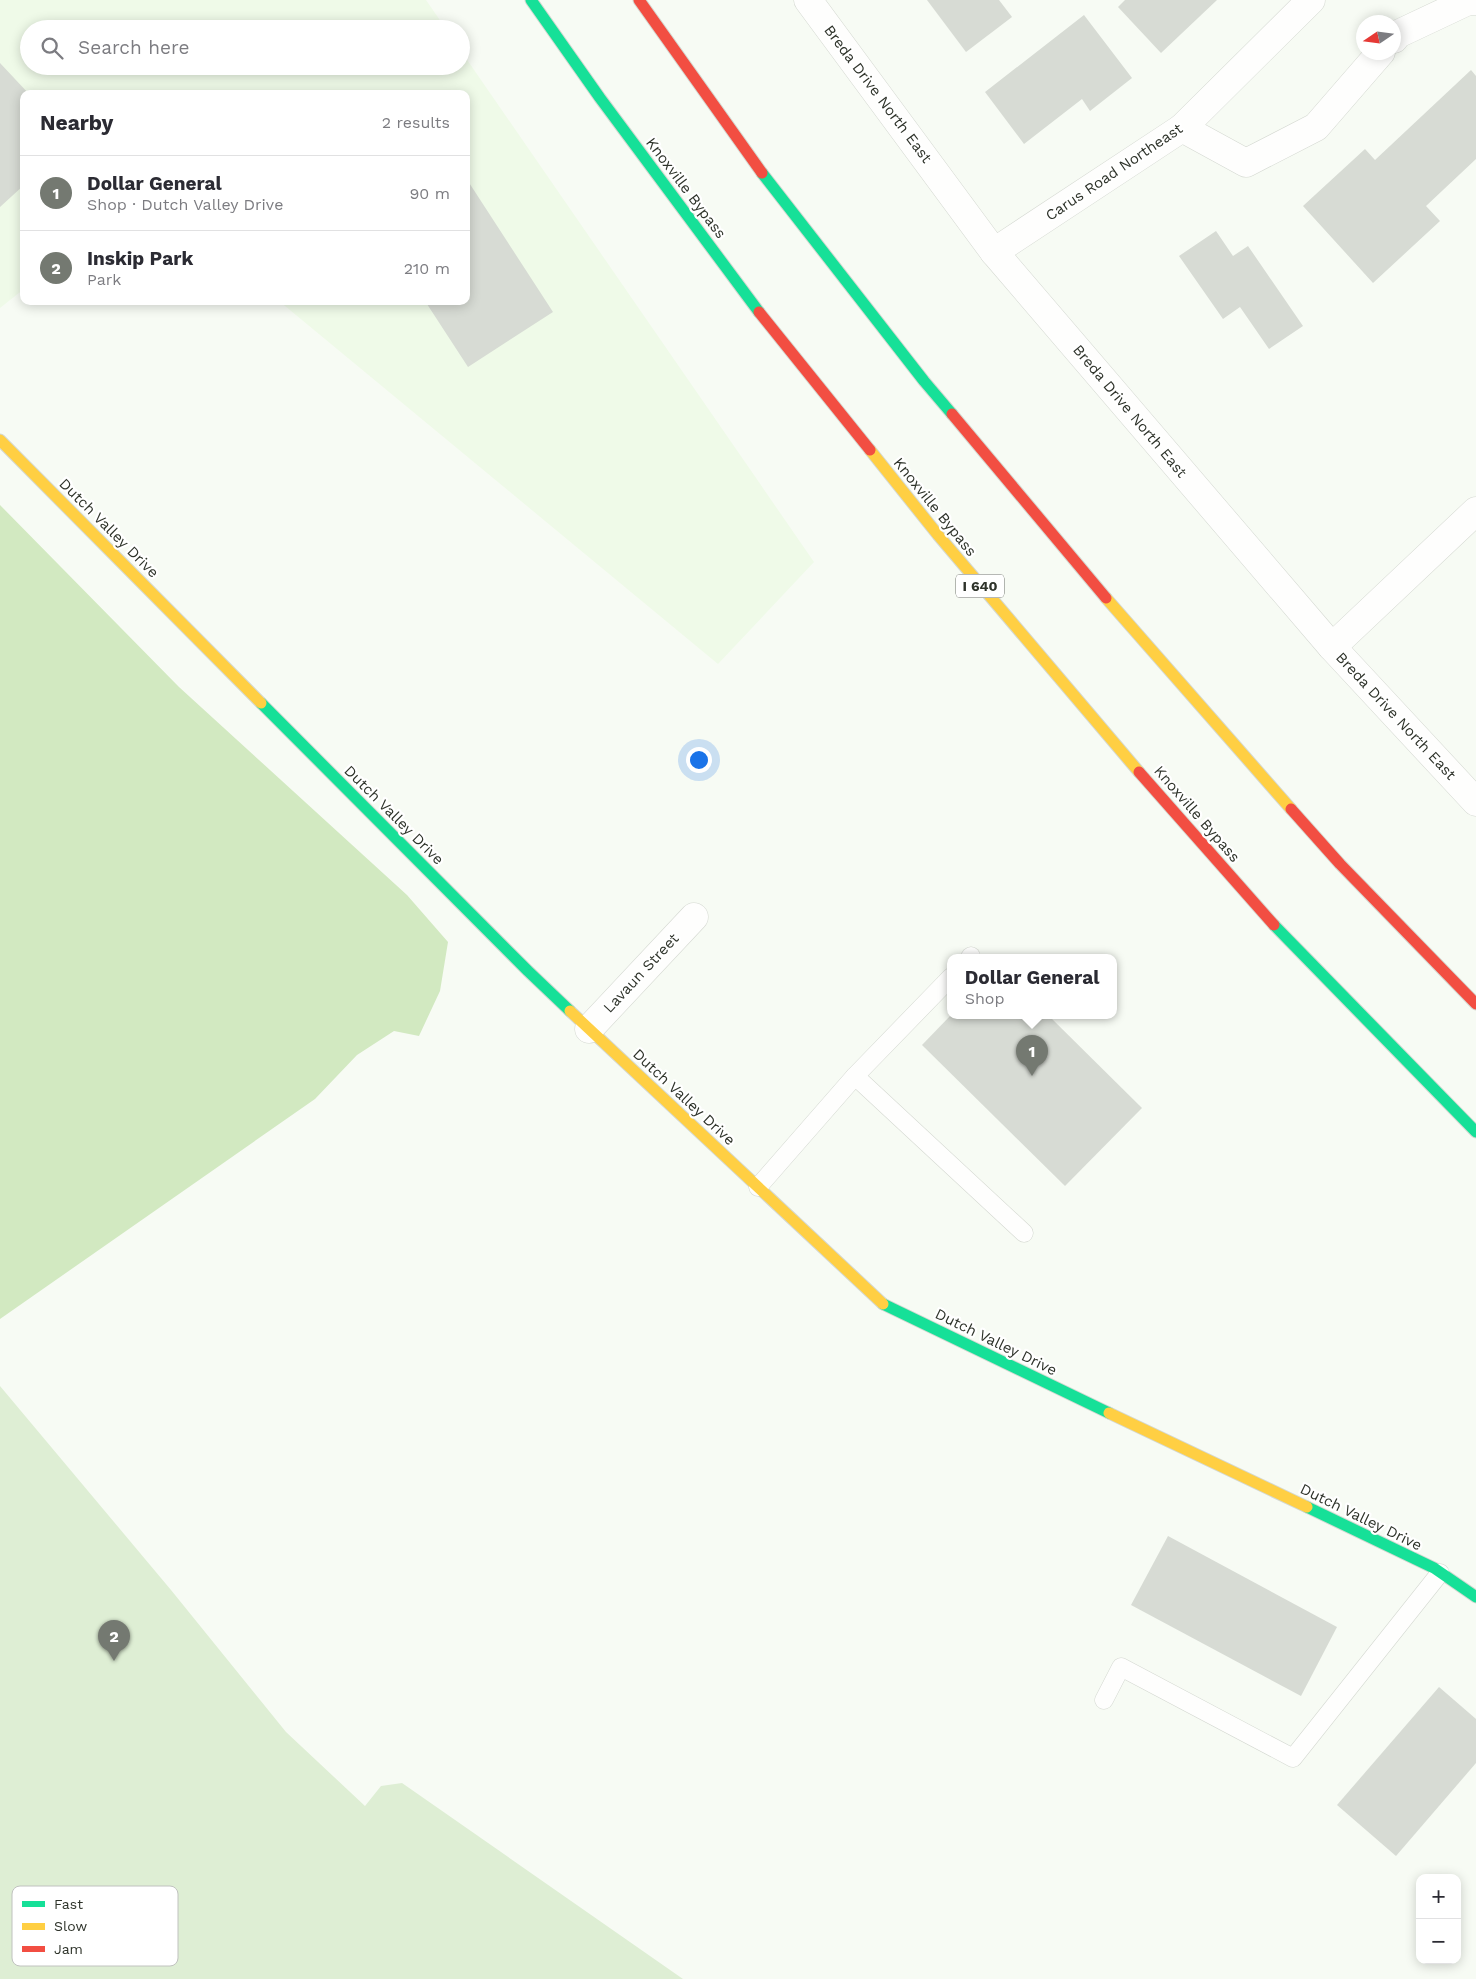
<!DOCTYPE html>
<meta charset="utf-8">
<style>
:root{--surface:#fff;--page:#f7f7f7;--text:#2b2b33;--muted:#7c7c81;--line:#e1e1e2;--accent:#747971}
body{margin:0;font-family:"Work Sans",sans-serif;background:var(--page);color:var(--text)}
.controls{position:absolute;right:15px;bottom:15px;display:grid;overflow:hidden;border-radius:10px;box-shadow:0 2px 12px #0003}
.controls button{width:45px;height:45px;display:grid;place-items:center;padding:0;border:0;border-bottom:1px solid var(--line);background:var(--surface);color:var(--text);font:25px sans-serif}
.compass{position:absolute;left:1356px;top:15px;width:45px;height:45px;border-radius:50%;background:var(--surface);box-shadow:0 2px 12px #0003;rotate:257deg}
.you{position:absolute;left:698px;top:759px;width:18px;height:18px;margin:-12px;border:4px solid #fff;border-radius:50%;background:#1a73e8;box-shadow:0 0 0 8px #1a73e833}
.badge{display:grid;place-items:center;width:32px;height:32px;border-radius:50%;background:var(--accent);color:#fff;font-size:16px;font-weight:700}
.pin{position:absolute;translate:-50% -41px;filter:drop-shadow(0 1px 2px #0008)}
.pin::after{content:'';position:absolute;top:26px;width:18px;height:15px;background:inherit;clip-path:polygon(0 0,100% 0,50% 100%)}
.popup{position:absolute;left:947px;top:954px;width:170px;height:65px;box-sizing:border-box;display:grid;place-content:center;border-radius:10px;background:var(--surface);filter:drop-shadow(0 1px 4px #0005);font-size:16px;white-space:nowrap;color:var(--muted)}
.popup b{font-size:19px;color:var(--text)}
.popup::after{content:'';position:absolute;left:50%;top:100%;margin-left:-10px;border:10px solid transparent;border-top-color:var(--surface)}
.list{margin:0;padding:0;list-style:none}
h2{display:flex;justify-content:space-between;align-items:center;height:65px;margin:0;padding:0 20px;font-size:21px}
h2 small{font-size:16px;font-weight:400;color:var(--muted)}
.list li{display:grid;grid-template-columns:32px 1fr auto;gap:15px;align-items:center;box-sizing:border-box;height:75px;padding:0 20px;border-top:1px solid var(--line)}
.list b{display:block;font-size:19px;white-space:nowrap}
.list p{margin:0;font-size:16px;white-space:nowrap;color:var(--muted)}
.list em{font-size:16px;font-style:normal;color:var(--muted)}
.icon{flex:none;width:28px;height:28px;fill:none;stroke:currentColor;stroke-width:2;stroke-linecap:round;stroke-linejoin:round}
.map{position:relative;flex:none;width:1476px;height:1979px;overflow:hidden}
.search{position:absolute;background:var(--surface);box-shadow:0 2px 12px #0003;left:20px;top:20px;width:450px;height:55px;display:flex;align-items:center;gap:12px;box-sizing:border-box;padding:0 18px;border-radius:28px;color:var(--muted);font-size:19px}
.panel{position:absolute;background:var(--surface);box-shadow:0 2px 12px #0003;left:20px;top:90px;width:450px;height:215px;border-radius:10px}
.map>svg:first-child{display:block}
.built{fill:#effae8}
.green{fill:#deeed4}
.forest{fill:#d2e9c1}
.building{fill:#d7dbd4}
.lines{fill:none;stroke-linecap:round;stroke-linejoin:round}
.lane-casing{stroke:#d4d8d1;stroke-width:19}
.street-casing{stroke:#d4d8d1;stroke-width:29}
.fast-casing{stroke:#d4d8d1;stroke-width:13}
.slow-casing{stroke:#d4d8d1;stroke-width:13}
.jam-casing{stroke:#d4d8d1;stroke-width:13}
.lane{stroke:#fefefd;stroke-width:18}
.street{stroke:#fefefd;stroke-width:28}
.fast{stroke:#16e098;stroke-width:11}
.slow{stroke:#ffcf43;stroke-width:11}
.jam{stroke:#f24e42;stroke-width:11}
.labels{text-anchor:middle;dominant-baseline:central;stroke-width:4.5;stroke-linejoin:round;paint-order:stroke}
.shield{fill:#fff;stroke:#6d706a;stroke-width:1}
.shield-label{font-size:14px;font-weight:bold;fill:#2e332a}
.street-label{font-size:15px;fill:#2e332a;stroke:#fff}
.key{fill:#fff;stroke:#c0c2bf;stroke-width:1}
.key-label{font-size:14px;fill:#2e332a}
</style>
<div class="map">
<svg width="1476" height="1979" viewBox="0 0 1476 1979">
<rect width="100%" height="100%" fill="#f7fbf4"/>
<!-- built -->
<path class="built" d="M0 0H426L446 29H29V66H461V51L814 562 718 664 279 301H466V94H24V289L0 308Z"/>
<!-- green -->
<path class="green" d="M0 1386 171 1590 286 1732 365 1806 381 1786 402 1783 683 1979H0Z"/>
<!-- forest -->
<path class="forest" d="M0 505 179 687 407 895 448 942 440 991 419 1036 394 1031 357 1055 315 1099 0 1319Z"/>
<!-- building -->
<g class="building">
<path d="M927 0H999L1012 17 966 52Z"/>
<path d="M1125 0H1217L1161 53 1118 7Z"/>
<path d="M1084 15 1132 78 1090 111 1082 99 1024 144 985 92Z"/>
<path d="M0 63 29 94H24V185L0 207Z"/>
<path d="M1471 70 1476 76V159L1426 206 1440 221 1373 283 1303 206 1365 149 1375 160Z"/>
<path d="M466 178 553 312 468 367 425 301H466Z"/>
<path d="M1216 231 1233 256 1248 246 1303 326 1269 349 1240 307 1223 319 1179 256Z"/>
<path d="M951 1015H1048L1142 1108 1065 1186 922 1045Z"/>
<path d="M1168 1536 1337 1627 1301 1696 1131 1605Z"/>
<path d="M1439 1687 1476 1719V1763L1396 1856 1337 1805Z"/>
</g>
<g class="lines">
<defs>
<g id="lane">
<path d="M970 957 971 956"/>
<path d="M855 1076 1024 1233"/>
<path d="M758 1187 855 1076 951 977"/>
<path d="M1104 1700 1121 1667 1293 1758 1440 1573"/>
</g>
<g id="street">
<path d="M808 0 994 252 1332 647 1476 802"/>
<path d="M1394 39 1398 34 1468 1H1476"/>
<path d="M1182 128 1246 163 1316 127 1381 52"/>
<path d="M994 252 1182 128 1311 0"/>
<path d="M1332 647 1476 511"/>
<path d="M589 1029 694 917"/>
</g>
<g id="fast">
<path d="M531 0 600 98 759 312"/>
<path d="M762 173 924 381 952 414"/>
<path d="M261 703 528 971 570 1011"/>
<path d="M1274 925 1476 1132"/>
<path d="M883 1304 1109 1413"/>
<path d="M1307 1507 1434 1568 1476 1597"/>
</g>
<g id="slow">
<path d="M0 440 261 703"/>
<path d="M870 450 938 535 1139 772"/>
<path d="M1106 598 1291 809"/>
<path d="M570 1011 883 1304"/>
<path d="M1109 1413 1307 1507"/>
</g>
<g id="jam">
<path d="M639 0 762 173"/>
<path d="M759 312 870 450"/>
<path d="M952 414 1106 598"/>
<path d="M1139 772 1274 925"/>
<path d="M1291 809 1340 864 1476 1004"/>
</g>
</defs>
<!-- lane casing -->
<use href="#lane" class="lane-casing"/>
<!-- street casing -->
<use href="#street" class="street-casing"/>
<!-- fast casing -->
<use href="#fast" class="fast-casing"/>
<!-- slow casing -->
<use href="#slow" class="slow-casing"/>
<!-- jam casing -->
<use href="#jam" class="jam-casing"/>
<!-- lane -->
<use href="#lane" class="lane"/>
<!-- street -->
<use href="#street" class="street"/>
<!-- fast -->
<use href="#fast" class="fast"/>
<!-- slow -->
<use href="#slow" class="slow"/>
<!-- jam -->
<use href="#jam" class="jam"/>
</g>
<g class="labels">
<!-- shield labels -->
<rect class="shield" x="956" y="574.5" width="48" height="23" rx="4"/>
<g class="shield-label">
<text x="980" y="586">I 640</text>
</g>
<!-- street labels -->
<g class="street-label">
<text transform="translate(878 94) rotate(53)">Breda Drive North East</text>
<text transform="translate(1114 172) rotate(-34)">Carus Road Northeast</text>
<text transform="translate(686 188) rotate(53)">Knoxville Bypass</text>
<text transform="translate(1130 411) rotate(50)">Breda Drive North East</text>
<text transform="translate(935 507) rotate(51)">Knoxville Bypass</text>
<text transform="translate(109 528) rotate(45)">Dutch Valley Drive</text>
<text transform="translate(1396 716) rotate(47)">Breda Drive North East</text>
<text transform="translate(1197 814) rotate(49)">Knoxville Bypass</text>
<text transform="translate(394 815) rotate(45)">Dutch Valley Drive</text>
<text transform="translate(641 973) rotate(-47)">Lavaun Street</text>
<text transform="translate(684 1097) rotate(43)">Dutch Valley Drive</text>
<text transform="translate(996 1342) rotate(26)">Dutch Valley Drive</text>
<text transform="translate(1361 1517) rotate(26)">Dutch Valley Drive</text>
</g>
</g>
<!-- legend -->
<rect x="12" y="1886" width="166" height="80" rx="8" class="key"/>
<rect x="22" y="1901" width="23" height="6" fill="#16e098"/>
<rect x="22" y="1923" width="23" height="7" fill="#ffcf43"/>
<rect x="22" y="1946" width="23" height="6" fill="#f24e42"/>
<g class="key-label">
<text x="54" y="1909">Fast</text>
<text x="54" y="1931">Slow</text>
<text x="54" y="1954">Jam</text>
</g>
</svg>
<div class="controls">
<button>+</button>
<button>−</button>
</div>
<svg class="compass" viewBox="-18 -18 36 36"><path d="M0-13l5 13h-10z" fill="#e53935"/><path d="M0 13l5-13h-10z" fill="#7c7c81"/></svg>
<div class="you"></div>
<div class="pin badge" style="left:1032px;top:1076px">1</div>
<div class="popup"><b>Dollar General</b>Shop</div>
<div class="pin badge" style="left:114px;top:1661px">2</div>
<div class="search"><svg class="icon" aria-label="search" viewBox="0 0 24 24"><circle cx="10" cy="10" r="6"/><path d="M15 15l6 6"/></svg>Search here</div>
<section class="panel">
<h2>Nearby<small>2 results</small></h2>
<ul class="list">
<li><span class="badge">1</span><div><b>Dollar General</b><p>Shop · Dutch Valley Drive</p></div><em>90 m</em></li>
<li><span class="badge">2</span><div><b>Inskip Park</b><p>Park</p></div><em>210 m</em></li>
</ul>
</section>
</div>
